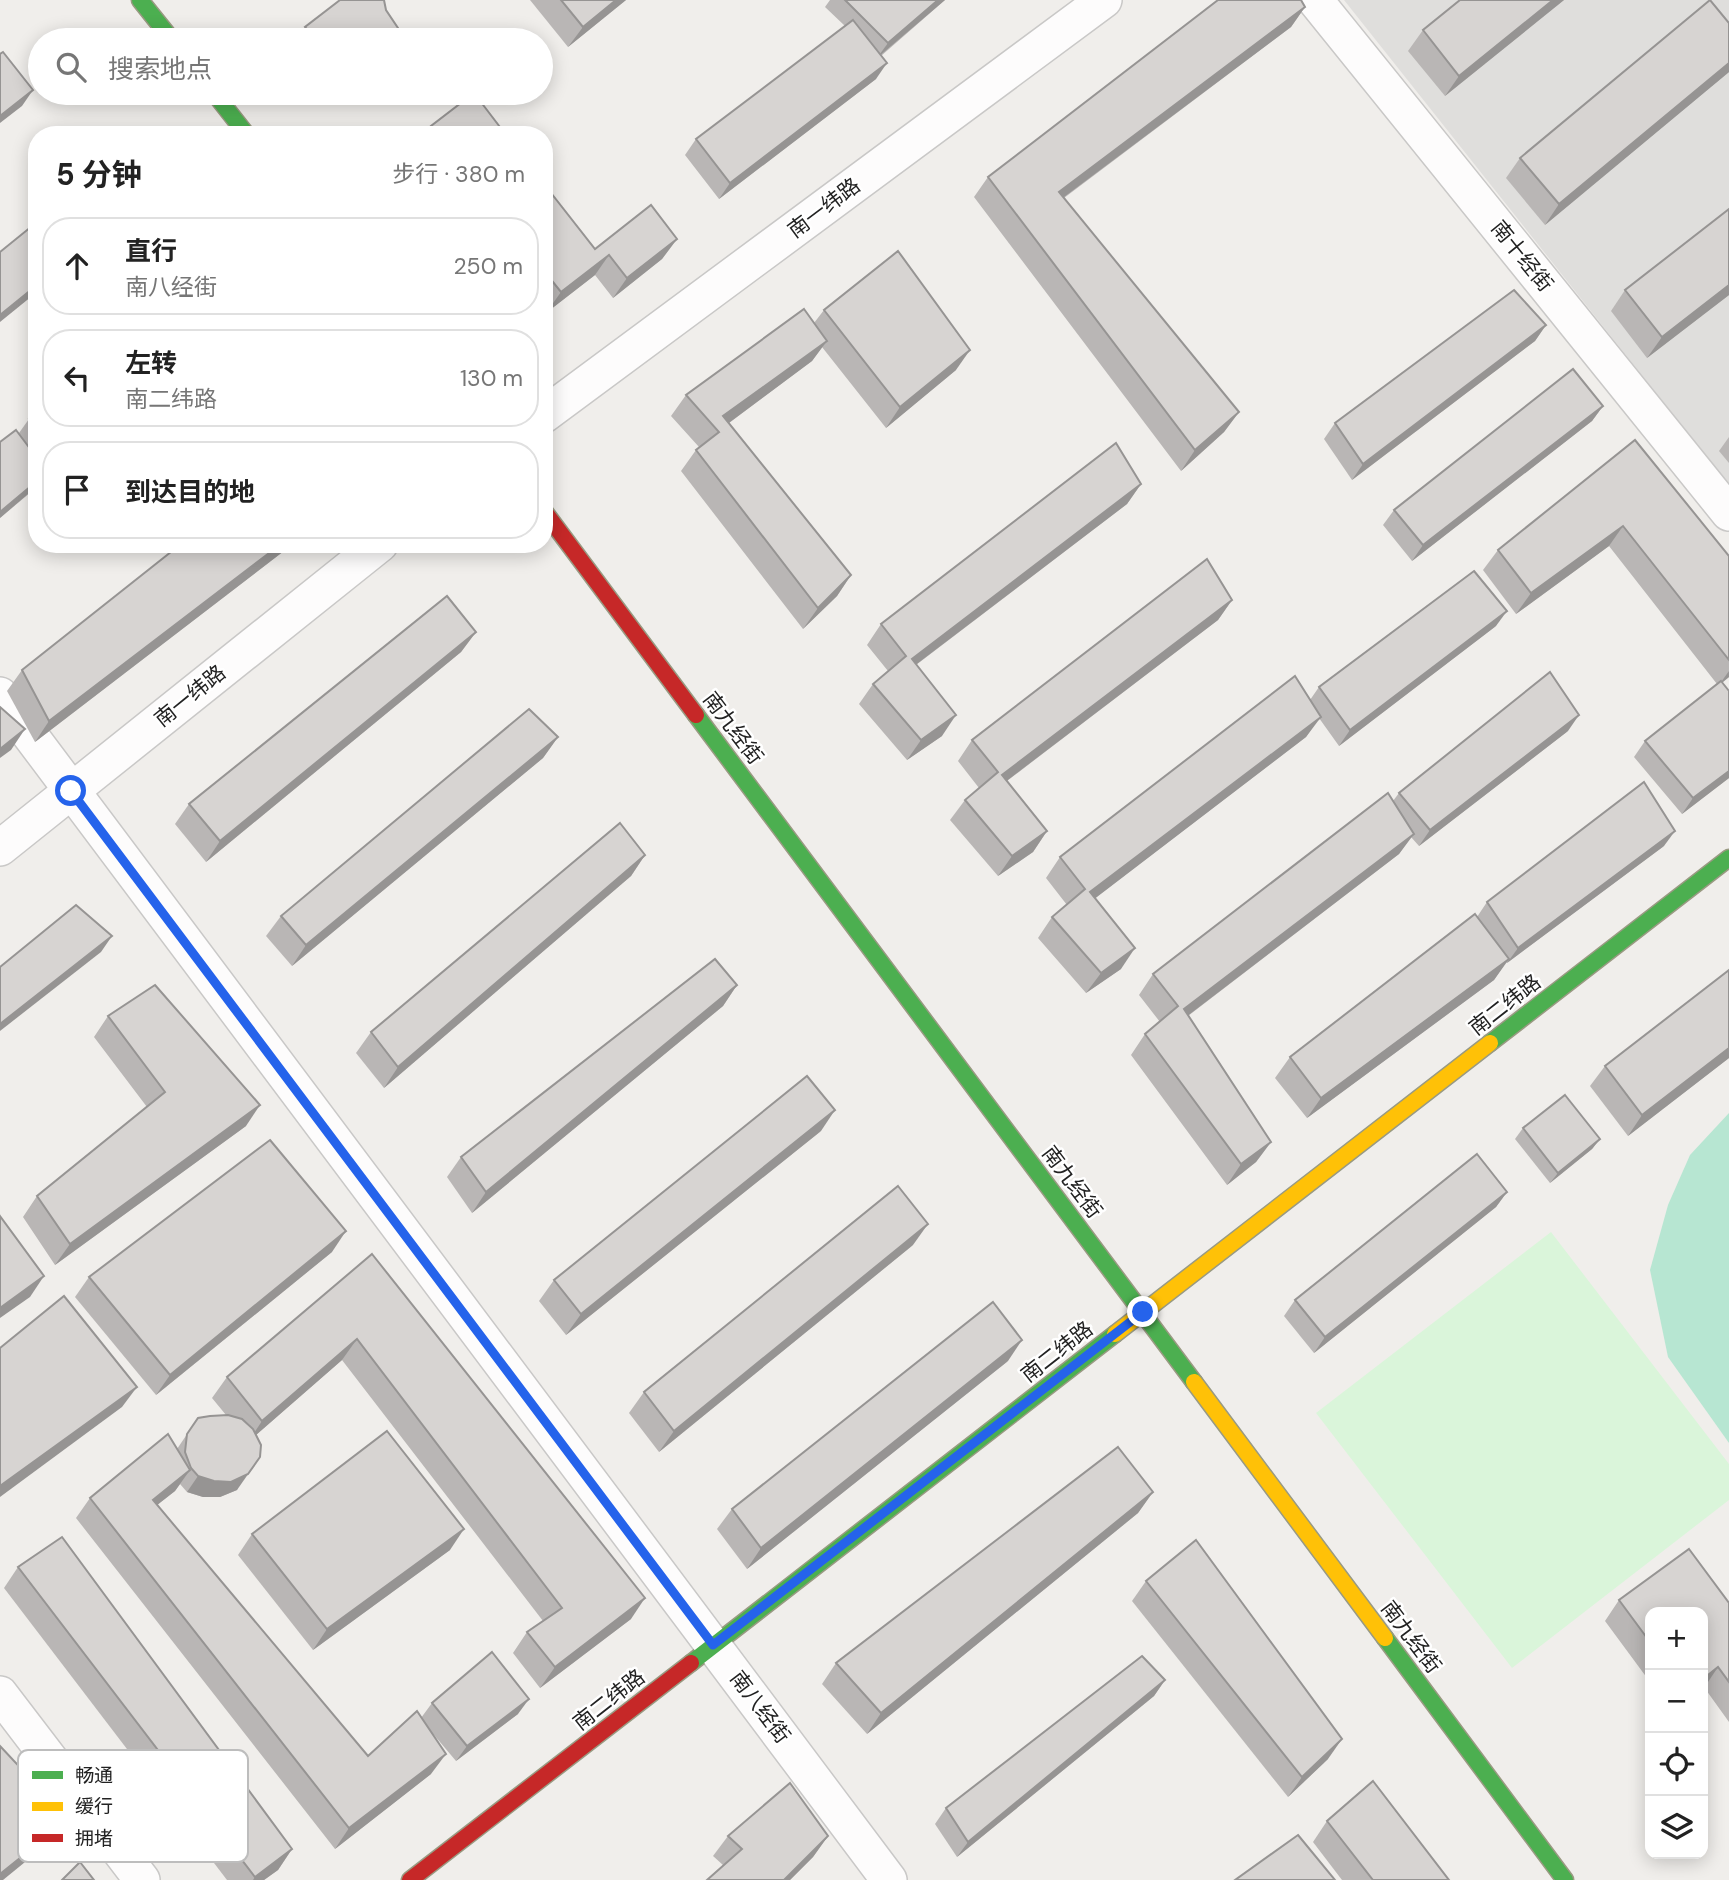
<!DOCTYPE html>
<html lang="zh">
<meta charset="utf-8">
<style>
:root{--surface:#fff;--page:#f2f2f2;--text:#222;--muted:#767676;--line:#e0e0e0}
body{margin:0;font-family:"DM Sans","Noto Sans SC",sans-serif;background:var(--page);color:var(--text)}
.controls{position:absolute;right:21px;bottom:21px;display:grid;overflow:hidden;border-radius:14px;box-shadow:0 4px 18px #0003}
.controls button{width:63px;height:63px;display:grid;place-items:center;padding:0;border:0;border-bottom:2px solid var(--line);background:var(--surface);color:var(--text);font:35px sans-serif}
.stop{position:absolute;width:21px;height:21px;margin:-16px;border:5px solid #2563eb;border-radius:50%;background:#fff}
.stop.end{background:#2563eb;border-color:#fff;box-shadow:0 2px 7px #0008}
.list{margin:0;padding:0;list-style:none}
h2{display:flex;justify-content:space-between;align-items:center;height:91px;margin:0;padding:0 28px;font-size:30px}
h2 small{font-size:23px;font-weight:400;color:var(--muted)}
.list li{display:grid;grid-template-columns:46px 1fr auto;gap:21px;align-items:center;box-sizing:border-box;height:98px;margin:0 14px 14px;padding:0 14px;border:2px solid var(--line);border-radius:28px}
.list b{display:block;font-size:26px;white-space:nowrap}
.list p{margin:0;font-size:23px;white-space:nowrap;color:var(--muted)}
.list em{font-size:23px;font-style:normal;color:var(--muted)}
.icon{flex:none;width:38px;height:38px;fill:none;stroke:currentColor;stroke-width:2;stroke-linecap:round;stroke-linejoin:round}
.map{position:relative;flex:none;width:1729px;height:1880px;overflow:hidden}
.search{position:absolute;background:var(--surface);box-shadow:0 4px 18px #0003;left:28px;top:28px;width:525px;height:77px;display:flex;align-items:center;gap:18px;box-sizing:border-box;padding:0 24px;border-radius:38px;color:var(--muted);font-size:26px}
.panel{position:absolute;background:var(--surface);box-shadow:0 4px 18px #0003;left:28px;top:126px;width:525px;height:427px;border-radius:28px}
.map>svg:first-child{display:block}
.residential{fill:#dfdedc}
.park{fill:#daf5da}
.pitch{fill:#b7e6d2}
.lines{fill:none;stroke-linecap:round;stroke-linejoin:round}
.street-casing{stroke:#c9c8c7;stroke-width:38}
.fast-casing{stroke:#999a82;stroke-width:19}
.slow-casing{stroke:#999a82;stroke-width:19}
.jam-casing{stroke:#999a82;stroke-width:19}
.street{stroke:#fdfcfc;stroke-width:35}
.fast{stroke:#4caf50;stroke-width:16}
.slow{stroke:#ffc107;stroke-width:16}
.jam{stroke:#c62828;stroke-width:16}
.wall{fill:#b9b6b5}
.shaded-wall{fill:#969493}
.building{fill:#d7d4d2;stroke:#969493;stroke-width:2}
.route{stroke:#2563eb;stroke-width:9}
.labels{text-anchor:middle;dominant-baseline:central;stroke-width:5;stroke-linejoin:round;paint-order:stroke}
.street-label{font-size:21px;fill:#222;stroke:#fff}
.key{fill:#fff;stroke:#bdbdbd;stroke-width:2}
.key-label{font-size:19px;fill:#222}
</style>
<div class="map">
<svg width="1729" height="1880" viewBox="0 0 1729 1880">
<rect width="100%" height="100%" fill="#f0eeeb"/>
<!-- residential -->
<path class="residential" d="M1344 0H1729V485Z"/>
<!-- park -->
<path class="park" d="M1551 1232 1729 1464V1500L1512 1668 1316 1413Z"/>
<!-- pitch -->
<path class="pitch" d="M1729 1113V1443L1668 1357 1650 1270 1668 1205 1690 1155Z"/>
<g class="lines">
<defs>
<g id="street">
<path d="M1315 0 1729 513"/>
<path d="M544 415 1104 0"/>
<path d="M0 695 889 1880"/>
<path d="M0 848 380 544"/>
<path d="M0 1694 142 1880"/>
</g>
<g id="fast">
<path d="M140 0 172 40"/>
<path d="M214 93 247 135"/>
<path d="M696 715 1194 1382"/>
<path d="M1490 1043 1729 858"/>
<path d="M1385 1638 1565 1880"/>
<path d="M691 1663 1115 1334"/>
</g>
<g id="slow">
<path d="M1115 1334 1490 1043"/>
<path d="M1194 1382 1385 1638"/>
</g>
<g id="jam">
<path d="M544 511 696 715"/>
<path d="M410 1880 691 1663"/>
</g>
</defs>
<!-- street casing -->
<use href="#street" class="street-casing"/>
<!-- fast casing -->
<use href="#fast" class="fast-casing"/>
<!-- slow casing -->
<use href="#slow" class="slow-casing"/>
<!-- jam casing -->
<use href="#jam" class="jam-casing"/>
<!-- street -->
<use href="#street" class="street"/>
<!-- fast -->
<use href="#fast" class="fast"/>
<!-- slow -->
<use href="#slow" class="slow"/>
<!-- jam -->
<use href="#jam" class="jam"/>
</g>
<!-- wall -->
<g class="wall">
<path d="M530 0H626L568 47Z"/>
<path d="M830 0H945L881 56 876 79 719 199 685 155 696 139 845 26 825 7Z"/>
<path d="M1460 0H1564L1445 96 1408 51 1423 30Z"/>
<path d="M1305 7 1291 27 1064 198 1239 412 1224 432 1181 471 974 197 988 177Z"/>
<path d="M386 10 406 40H296L305 27Z"/>
<path d="M1729 23V72L1545 225 1506 178 1520 158Z"/>
<path d="M353 93H364L357 98Z"/>
<path d="M431 126 506 135H425Z"/>
<path d="M544 184 595 249 677 239 662 259 613 298 595 275 546 313 544 310Z"/>
<path d="M1625 290 1729 295 1647 358 1611 311Z"/>
<path d="M824 310 956 370 886 428 822 347 812 361 729 423 851 575 837 596 803 629 681 471 696 450 699 447 671 416 686 395 814 323Z"/>
<path d="M1546 325 1535 341 1352 480 1324 439 1335 423Z"/>
<path d="M1603 406 1592 421 1412 561 1383 525 1394 510Z"/>
<path d="M37 413V487L0 518 19 433 29 419Z"/>
<path d="M1729 437V463L1719 451Z"/>
<path d="M1635 440 1729 556V677L1722 683 1729 691V778L1682 814 1634 757 1645 741 1717 684 1609 546 1516 614 1483 570 1498 550Z"/>
<path d="M1141 484 1127 504 916 665 942 736 907 760 859 704 873 684 888 671 867 645 881 624Z"/>
<path d="M181 544H293L35 742 7 691 22 670Z"/>
<path d="M1232 600 1218 620 1007 781 1047 831 1033 852 998 876 950 820 965 800 979 788 958 761 972 740Z"/>
<path d="M1496 626 1339 746 1319 718 1306 737 1095 898 1121 969 1086 993 1038 938 1052 917 1067 905 1046 878 1060 857 1310 700 1319 687Z"/>
<path d="M476 632 461 652 206 862 175 824 189 804Z"/>
<path d="M1568 731 1419 846 1411 837 1399 854 1188 1016 1271 1142 1256 1162 1227 1185 1131 1055 1145 1034 1160 1022 1139 995 1153 974 1393 801 1399 793Z"/>
<path d="M558 737 543 758 292 966 266 936 281 916Z"/>
<path d="M1664 846 1507 963 1506 962 1494 980 1307 1118 1275 1078 1290 1057 1477 917 1487 902Z"/>
<path d="M645 855 631 876 384 1088 356 1053 371 1032Z"/>
<path d="M737 985 723 1006 472 1213 447 1177 461 1157Z"/>
<path d="M108 1016 246 1126 55 1265 23 1217 37 1196 147 1107 94 1037Z"/>
<path d="M1729 1058 1628 1136 1590 1086 1605 1066Z"/>
<path d="M1523 1128 1600 1139 1592 1149 1550 1183 1515 1139Z"/>
<path d="M821 1131 566 1335 539 1301 554 1280Z"/>
<path d="M1507 1192 1496 1207 1314 1353 1284 1316 1295 1300Z"/>
<path d="M913 1245 659 1452 629 1413 644 1392Z"/>
<path d="M332 1252 156 1395 75 1297 89 1277Z"/>
<path d="M372 1254 631 1619 540 1688 513 1653 527 1632 543 1621 342 1360 256 1435 237 1490 220 1497H203L187 1492 180 1484 175 1491 157 1505 368 1756 421 1718 432 1703 518 1714 456 1761 429 1729 431 1774 335 1849 76 1518 90 1498 177 1449 198 1418 226 1415 212 1398 227 1377Z"/>
<path d="M1008 1361 747 1569 717 1529 732 1509Z"/>
<path d="M1153 1492 1138 1513 867 1734 822 1684 836 1663Z"/>
<path d="M252 1534 450 1550 313 1650 238 1555Z"/>
<path d="M18 1567 292 1849 278 1870 264 1880H227L4 1588Z"/>
<path d="M1146 1581 1328 1759 1288 1797 1132 1601Z"/>
<path d="M1619 1600 1729 1603V1722L1650 1612V1682L1605 1621Z"/>
<path d="M1165 1680 1154 1696 957 1857 935 1824 946 1808Z"/>
<path d="M1327 1821 1449 1880H1342L1313 1842Z"/>
<path d="M728 1836H828L813 1857 790 1880H707L723 1865 713 1856Z"/>
</g>
<!-- shaded-wall -->
<g class="shaded-wall">
<path d="M616 0H626L568 47 583 27Z"/>
<path d="M938 0H945L877 58 888 43Z"/>
<path d="M1553 0H1564L1445 96 1459 76Z"/>
<path d="M1305 7 1291 27 1044 212 1059 192Z"/>
<path d="M887 63 876 79 719 199 730 183Z"/>
<path d="M1729 63V72L1545 225 1559 204Z"/>
<path d="M33 90 22 106 0 123V116Z"/>
<path d="M677 239 662 259 613 298 627 278Z"/>
<path d="M609 255 595 275 546 313 561 292Z"/>
<path d="M37 285V292L0 322V315Z"/>
<path d="M1729 285V295L1647 358 1662 337Z"/>
<path d="M1546 325 1535 341 1352 480 1363 464Z"/>
<path d="M827 341 812 361 718 431 723 416Z"/>
<path d="M970 350 956 370 886 428 900 407Z"/>
<path d="M1603 406 1592 421 1412 561 1423 545Z"/>
<path d="M1239 412 1224 432 1181 471 1195 450Z"/>
<path d="M37 481 36 487 0 518V512Z"/>
<path d="M1141 484 1127 504 897 679 912 659Z"/>
<path d="M1623 526 1609 546 1516 614 1531 593Z"/>
<path d="M281 544H293L35 742 49 721Z"/>
<path d="M851 575 837 596 803 629 818 608Z"/>
<path d="M1232 600 1218 620 988 795 1002 775Z"/>
<path d="M1507 611 1496 626 1339 746 1350 730Z"/>
<path d="M476 632 461 652 206 862 220 841Z"/>
<path d="M1729 671V677L1719 685Z"/>
<path d="M956 715 942 736 907 760 921 740Z"/>
<path d="M1579 715 1568 731 1419 846 1430 830Z"/>
<path d="M1321 717 1306 737 1076 913 1090 892Z"/>
<path d="M25 729 11 750 0 758V749Z"/>
<path d="M558 737 543 758 292 966 306 945Z"/>
<path d="M1729 771V778L1682 814 1693 798Z"/>
<path d="M1047 831 1033 852 998 876 1012 856Z"/>
<path d="M1675 831 1664 846 1507 963 1518 948Z"/>
<path d="M1414 834 1399 854 1169 1030 1184 1009Z"/>
<path d="M645 855 631 876 384 1088 398 1067Z"/>
<path d="M112 936 101 952 0 1031V1024Z"/>
<path d="M1135 948 1121 969 1086 993 1101 973Z"/>
<path d="M1509 959 1494 980 1307 1118 1321 1098Z"/>
<path d="M737 985 723 1006 472 1213 486 1192Z"/>
<path d="M1729 1048V1058L1628 1136 1642 1115Z"/>
<path d="M260 1105 246 1126 55 1265 70 1244Z"/>
<path d="M835 1110 821 1131 566 1335 581 1314Z"/>
<path d="M1600 1139 1592 1149 1550 1183 1558 1173Z"/>
<path d="M1271 1142 1256 1162 1227 1185 1241 1164Z"/>
<path d="M1507 1192 1496 1207 1314 1353 1325 1337Z"/>
<path d="M928 1224 913 1245 659 1452 674 1431Z"/>
<path d="M346 1231 332 1252 156 1395 170 1375Z"/>
<path d="M44 1276 30 1297 0 1318V1308Z"/>
<path d="M357 1339 342 1360 248 1442 262 1421Z"/>
<path d="M1022 1340 1008 1361 747 1569 761 1548Z"/>
<path d="M137 1387 122 1407 0 1497V1486Z"/>
<path d="M260 1457 237 1490 220 1497H203L187 1492 198 1476Z"/>
<path d="M190 1470 175 1491 138 1520 153 1500Z"/>
<path d="M1153 1492 1138 1513 867 1734 881 1713Z"/>
<path d="M464 1529 450 1550 313 1650 327 1629Z"/>
<path d="M645 1598 631 1619 540 1688 555 1667Z"/>
<path d="M1718 1667 1704 1688 1703 1689V1679Z"/>
<path d="M1165 1680 1154 1696 957 1857 968 1842Z"/>
<path d="M529 1699 518 1714 456 1761 467 1746Z"/>
<path d="M1342 1739 1328 1759 1288 1797 1302 1777Z"/>
<path d="M446 1754 431 1774 335 1849 349 1828Z"/>
<path d="M58 1808 43 1829 47 1814Z"/>
<path d="M56 1829 41 1849 3 1880H0V1874Z"/>
<path d="M828 1836 813 1857 790 1880H784Z"/>
<path d="M292 1849 278 1870 264 1880H253L255 1877Z"/>
</g>
<!-- building -->
<g class="building">
<path d="M340 0H384L386 10 406 40H316L305 27Z"/>
<path d="M561 0H616L583 27Z"/>
<path d="M845 0H938L888 43Z"/>
<path d="M1218 0H1301L1305 7 1059 192 1239 412 1195 450 988 177Z"/>
<path d="M1460 0H1553L1459 76 1423 30Z"/>
<path d="M1710 0 1729 23V63L1559 204 1520 158Z"/>
<path d="M853 20 887 63 730 183 696 139Z"/>
<path d="M3 52 33 90 0 116V54Z"/>
<path d="M474 93 506 135H438L431 126Z"/>
<path d="M544 184 595 249 651 205 677 239 627 278 609 255 561 292 544 271Z"/>
<path d="M1729 209V285L1662 337 1625 290Z"/>
<path d="M37 222V285L0 315V252Z"/>
<path d="M898 251 970 350 900 407 824 310Z"/>
<path d="M1514 290 1546 325 1363 464 1335 423Z"/>
<path d="M804 309 827 341 723 416 851 575 818 608 696 450 719 432 686 395Z"/>
<path d="M1573 369 1603 406 1423 545 1394 510Z"/>
<path d="M37 413V431L29 419Z"/>
<path d="M16 430 37 458V481L0 512V442Z"/>
<path d="M1635 440 1729 556V660L1623 526 1531 593 1498 550Z"/>
<path d="M1116 443 1141 484 912 659 956 715 921 740 873 684 906 656 881 624Z"/>
<path d="M181 544H281L49 721 22 670Z"/>
<path d="M1207 559 1232 600 1002 775 1047 831 1012 856 965 800 998 772 972 740Z"/>
<path d="M1474 571 1507 611 1350 730 1319 687Z"/>
<path d="M447 596 476 632 220 841 189 804Z"/>
<path d="M1550 672 1579 715 1430 830 1399 793Z"/>
<path d="M1295 676 1321 717 1090 892 1135 948 1101 973 1052 917 1085 889 1060 857Z"/>
<path d="M1721 681 1729 691V771L1693 798 1645 741Z"/>
<path d="M0 707 25 729 0 749Z"/>
<path d="M529 709 558 737 306 945 281 916Z"/>
<path d="M1644 782 1675 831 1518 948 1487 902Z"/>
<path d="M1388 793 1414 834 1184 1009 1271 1142 1241 1164 1145 1034 1178 1006 1153 974Z"/>
<path d="M620 823 645 855 398 1067 371 1032Z"/>
<path d="M76 905 112 936 0 1024V967Z"/>
<path d="M1475 914 1509 959 1321 1098 1290 1057Z"/>
<path d="M715 959 737 985 486 1192 461 1157Z"/>
<path d="M1729 970V1048L1642 1115 1605 1066Z"/>
<path d="M155 985 260 1105 70 1244 37 1196 165 1092 108 1016Z"/>
<path d="M807 1076 835 1110 581 1314 554 1280Z"/>
<path d="M1565 1095 1600 1139 1558 1173 1523 1128Z"/>
<path d="M270 1140 346 1231 170 1375 89 1277Z"/>
<path d="M1477 1154 1507 1192 1325 1337 1295 1300Z"/>
<path d="M898 1186 928 1224 674 1431 644 1392Z"/>
<path d="M0 1216 44 1276 0 1308Z"/>
<path d="M372 1254 645 1598 555 1667 527 1632 562 1608 357 1339 262 1421 227 1377Z"/>
<path d="M64 1296 137 1387 0 1486V1348Z"/>
<path d="M993 1302 1022 1340 761 1548 732 1509Z"/>
<path d="M228 1415 242 1419 253 1429 261 1445 260 1457 248 1474 231 1482 214 1481 198 1476 191 1468 185 1452 187 1434 198 1418 210 1416Z"/>
<path d="M387 1431 464 1529 327 1629 252 1534Z"/>
<path d="M168 1434 190 1470 153 1500 368 1756 417 1711 446 1754 349 1828 90 1498Z"/>
<path d="M1118 1447 1153 1492 881 1713 836 1663Z"/>
<path d="M62 1537 292 1849 255 1877 18 1567Z"/>
<path d="M1196 1540 1342 1739 1302 1777 1146 1581Z"/>
<path d="M1689 1549 1729 1603V1682L1718 1667 1703 1679V1612H1650V1642L1619 1600Z"/>
<path d="M492 1652 529 1699 467 1746 432 1703Z"/>
<path d="M1142 1656 1165 1680 968 1842 946 1808Z"/>
<path d="M0 1746 58 1808 47 1814 56 1829 0 1874Z"/>
<path d="M1373 1781 1449 1880H1373L1327 1821Z"/>
<path d="M790 1783 828 1836 784 1880H707L742 1849 728 1836Z"/>
<path d="M1298 1835 1335 1880H1235Z"/>
<path d="M80 1862 94 1880H62Z"/>
</g>
<g class="lines">
<!-- route -->
<path class="route" d="M71 791 713 1645 1143 1312"/>
</g>
<g class="labels">
<!-- street labels -->
<g class="street-label">
<text transform="translate(824 208) rotate(-37)">南一纬路</text>
<text transform="translate(1522 256) rotate(51)">南十经街</text>
<text transform="translate(190 696) rotate(-39)">南一纬路</text>
<text transform="translate(733 728) rotate(53)">南九经街</text>
<text transform="translate(1505 1005) rotate(-38)">南二纬路</text>
<text transform="translate(1072 1182) rotate(53)">南九经街</text>
<text transform="translate(1057 1352) rotate(-38)">南二纬路</text>
<text transform="translate(1411 1637) rotate(53)">南九经街</text>
<text transform="translate(609 1700) rotate(-38)">南二纬路</text>
<text transform="translate(760 1707) rotate(53)">南八经街</text>
</g>
</g>
<!-- legend -->
<rect x="18" y="1750" width="230" height="112" rx="10" class="key"/>
<rect x="32" y="1771" width="31" height="8" fill="#4caf50"/>
<rect x="32" y="1802" width="31" height="9" fill="#ffc107"/>
<rect x="32" y="1834" width="31" height="8" fill="#c62828"/>
<g class="key-label">
<text x="75" y="1782">畅通</text>
<text x="75" y="1813">缓行</text>
<text x="75" y="1845">拥堵</text>
</g>
</svg>
<div class="controls">
<button>+</button>
<button>−</button>
<button><svg class="icon" aria-label="locate" viewBox="0 0 24 24"><circle cx="12" cy="12" r="6"/><path d="M12 2v4M12 18v4M2 12h4M18 12h4"/></svg></button>
<button><svg class="icon" aria-label="layers" viewBox="0 0 24 24"><path d="M12 4l9 5-9 5-9-5zM3 14l9 5 9-5"/></svg></button>
</div>
<div class="stop" style="left:71px;top:791px"></div>
<div class="stop end" style="left:1143px;top:1312px"></div>
<div class="search"><svg class="icon" aria-label="search" viewBox="0 0 24 24"><circle cx="10" cy="10" r="6"/><path d="M15 15l6 6"/></svg>搜索地点</div>
<section class="panel">
<h2>5 分钟<small>步行 · 380 m</small></h2>
<ul class="list">
<li><svg class="icon" aria-label="ahead" viewBox="0 0 24 24"><path d="M12 20V5M6 11l6-6 6 6"/></svg><div><b>直行</b><p>南八经街</p></div><em>250 m</em></li>
<li><svg class="icon" aria-label="left" viewBox="0 0 24 24"><path d="M17 20v-9H6M10 6l-5 5 5 5"/></svg><div><b>左转</b><p>南二纬路</p></div><em>130 m</em></li>
<li><svg class="icon" aria-label="arrive" viewBox="0 0 24 24"><path d="M6 21V4h12l-3 4 3 4H6"/></svg><div><b>到达目的地</b></div></li>
</ul>
</section>
</div>
